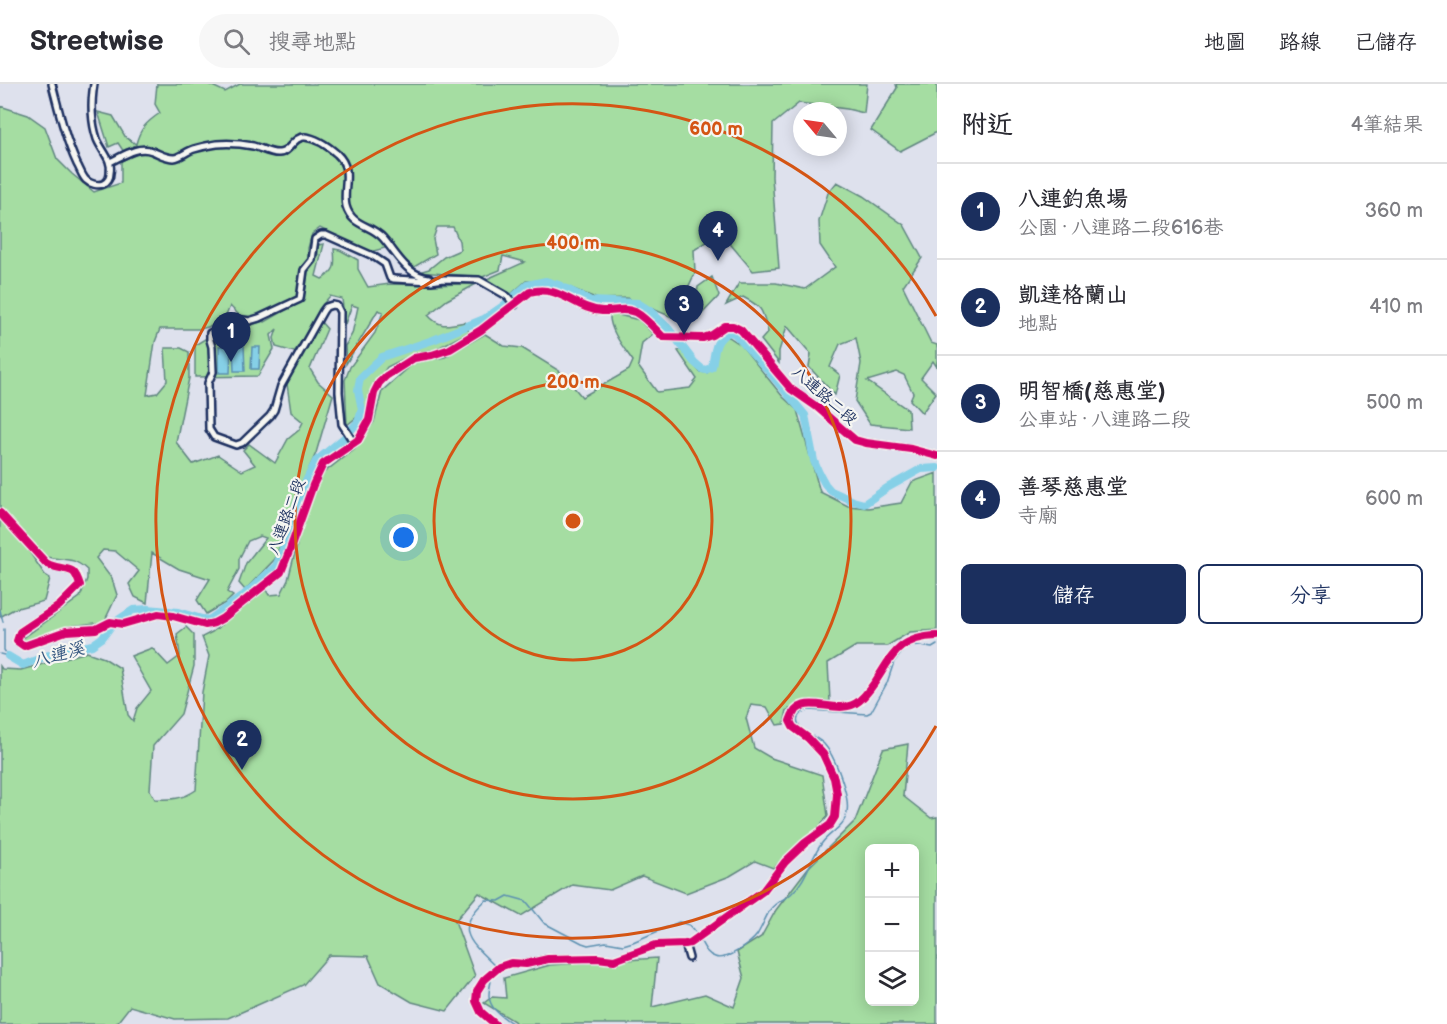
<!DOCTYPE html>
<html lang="zh-TW">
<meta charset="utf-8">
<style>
:root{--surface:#fff;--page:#f7f7f7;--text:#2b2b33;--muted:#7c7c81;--line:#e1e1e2;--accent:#1b2f5e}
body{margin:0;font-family:"Balsamiq Sans","LXGW WenKai TC",sans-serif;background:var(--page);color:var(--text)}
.controls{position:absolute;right:18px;bottom:18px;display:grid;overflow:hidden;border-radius:9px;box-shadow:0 3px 15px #0003}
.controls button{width:54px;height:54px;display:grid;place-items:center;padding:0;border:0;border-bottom:2px solid var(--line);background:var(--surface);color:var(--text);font:30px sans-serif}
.compass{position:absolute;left:793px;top:18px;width:54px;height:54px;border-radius:50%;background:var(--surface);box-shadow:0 3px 15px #0003;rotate:299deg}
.you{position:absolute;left:404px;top:454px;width:21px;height:21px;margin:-15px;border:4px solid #fff;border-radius:50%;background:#1a73e8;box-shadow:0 0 0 9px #1a73e833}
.badge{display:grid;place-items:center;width:39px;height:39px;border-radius:50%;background:var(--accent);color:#fff;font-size:20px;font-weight:700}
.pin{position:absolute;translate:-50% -50px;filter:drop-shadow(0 2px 3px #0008)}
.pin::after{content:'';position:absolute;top:32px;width:21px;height:18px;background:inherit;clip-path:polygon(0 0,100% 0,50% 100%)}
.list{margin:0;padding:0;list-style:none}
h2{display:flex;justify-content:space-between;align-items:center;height:78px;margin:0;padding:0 24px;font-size:26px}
h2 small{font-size:20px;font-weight:400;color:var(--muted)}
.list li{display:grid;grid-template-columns:39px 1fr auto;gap:18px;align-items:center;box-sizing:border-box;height:96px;padding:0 24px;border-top:2px solid var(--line)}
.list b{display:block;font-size:22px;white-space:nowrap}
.list p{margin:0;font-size:20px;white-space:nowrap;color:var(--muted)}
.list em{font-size:20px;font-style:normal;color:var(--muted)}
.actions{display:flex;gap:12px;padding:18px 24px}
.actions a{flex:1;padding:14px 0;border:2px solid var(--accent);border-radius:9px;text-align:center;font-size:21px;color:var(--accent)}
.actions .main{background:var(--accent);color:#fff}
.icon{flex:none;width:33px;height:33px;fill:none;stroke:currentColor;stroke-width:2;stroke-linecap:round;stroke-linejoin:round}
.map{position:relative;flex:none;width:937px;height:940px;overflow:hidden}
header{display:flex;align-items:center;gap:36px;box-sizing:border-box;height:84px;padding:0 30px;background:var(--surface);border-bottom:2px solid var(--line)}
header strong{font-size:28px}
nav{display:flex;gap:33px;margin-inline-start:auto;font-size:21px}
.search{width:420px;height:54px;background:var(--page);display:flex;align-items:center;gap:15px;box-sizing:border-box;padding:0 21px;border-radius:33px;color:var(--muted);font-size:22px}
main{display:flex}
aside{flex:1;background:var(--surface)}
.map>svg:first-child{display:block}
.green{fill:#a5dda2;stroke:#608680;stroke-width:1.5;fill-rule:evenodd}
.water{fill:#86d0e7;stroke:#5b90b0;stroke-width:1.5}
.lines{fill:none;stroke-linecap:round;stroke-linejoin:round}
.stream{stroke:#5b90b0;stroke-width:1.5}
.river{stroke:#86d0e7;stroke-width:8}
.minor-casing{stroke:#1b2f5e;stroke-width:10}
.minor{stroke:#f6f6f2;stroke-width:5}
.cycleway-casing{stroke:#f6f6f2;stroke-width:11}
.cycleway{stroke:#d6006c;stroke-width:8}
.ring{fill:none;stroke:#d45514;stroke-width:3}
.labels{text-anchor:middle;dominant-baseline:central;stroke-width:4.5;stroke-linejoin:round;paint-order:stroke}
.street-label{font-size:16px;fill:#1b2f5e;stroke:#f6f6f2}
.water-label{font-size:18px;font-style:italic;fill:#365780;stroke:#f6f6f2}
.centre{fill:#d45514;stroke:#f6f6f2;stroke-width:3}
.ring-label{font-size:18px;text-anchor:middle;font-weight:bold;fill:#d45514;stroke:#f6f6f2;stroke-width:4.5;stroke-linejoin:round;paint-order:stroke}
</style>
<header>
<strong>Streetwise</strong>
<div class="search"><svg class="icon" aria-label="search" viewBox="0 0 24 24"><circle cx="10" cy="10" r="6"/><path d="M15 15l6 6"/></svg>搜尋地點</div>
<nav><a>地圖</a><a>路線</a><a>已儲存</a></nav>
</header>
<main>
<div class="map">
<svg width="937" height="940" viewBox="0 0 937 940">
<rect width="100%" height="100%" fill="#dee1ed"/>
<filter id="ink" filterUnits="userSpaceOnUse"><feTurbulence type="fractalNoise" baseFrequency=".0167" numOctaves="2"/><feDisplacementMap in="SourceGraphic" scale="12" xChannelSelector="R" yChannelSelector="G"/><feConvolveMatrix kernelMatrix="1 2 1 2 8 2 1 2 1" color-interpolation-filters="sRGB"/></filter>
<g filter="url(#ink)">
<!-- green -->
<g class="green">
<path d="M157 0H208L225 8 240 0H867L864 29 847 25 799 19 773 40 772 93 779 184 753 187 721 149 694 166 695 189 682 216 691 222 696 216 698 203 712 193 719 212 700 232 686 239 627 214 598 215 554 197H526L510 211 487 195 525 178 503 172 500 186 480 194 471 192 419 188 429 185 444 173 460 166 459 157 453 143H437L433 155 436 170 414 183 400 172 392 162 370 168 320 144 312 150 308 164V175L301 183 298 213 258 233 240 232 230 222 223 239 200 245H160L155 258 147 311 157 309 167 297 165 264H181L189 268V294L176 358 193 380 218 371 242 387 255 381 243 366 249 360 275 379 288 355 299 346 303 338 291 328 287 300 321 238 327 245 310 285 318 298 333 311 316 369 301 402 275 475 245 506 239 499 246 479 266 454 260 452 248 457 239 475V485L227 508 233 512 227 518 206 530 197 516 210 495 179 485 152 469 147 519 135 513 129 500 139 487 115 467 103 466 96 474 112 495 117 511 104 538 70 542 25 557 22 555 80 513 87 495V486C73 472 65 477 46 473L0 424V22L28 31 45 43 57 75 72 90 94 108 121 99V77L135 71 136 61 124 68 118 59 109 63 98 28 113 32 126 54 136 60C140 44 147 38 160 29L155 20Z"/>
<path d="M896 0H937V48L900 67 871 46 897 4Z"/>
<path d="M837 98 863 112 904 141 922 174 903 202 931 259 937 261V283L933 277 921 294 936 309 922 329 910 316 913 309 904 291 897 288 867 297 908 326 909 344 870 340 855 317 861 279 856 254 840 260 830 283 840 291 835 311 809 283 811 270 787 242 779 267V279L761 256 768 248C762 226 764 224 743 213L726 221 739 199H776L805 205 835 183 820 161 819 137 828 109Z"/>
<path d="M324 160 316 192 322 195C337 186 335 181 334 165L340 166 358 176V185L368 203 390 200 437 201 478 199 447 216 428 231C440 245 449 241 465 238L469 248 436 265 413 270 387 283 369 308 368 324 347 341 345 296 350 283 375 249 383 228 378 226 346 280 345 262 352 250 358 223 352 221 345 240 342 215 330 212C314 228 308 251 294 268L276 263 274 254 277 245 271 251 274 265 258 292 195 293V261L205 255 214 253 232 241 239 240 249 242 264 237 265 238 303 216 306 203 308 186 318 172V161Z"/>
<path d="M610 229 639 236 653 250 642 259 638 282 657 308 690 304 697 295 678 267 681 266 700 288 707 289 712 280 716 259 721 253H729L741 261 783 313 797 326 820 408 848 422 868 424 901 419 912 398 937 389V546L910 548 887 562H856L828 579 830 617 809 616 787 626 784 640 777 641 767 623 751 621 746 634 754 664 771 674 822 691 828 732 818 744 773 784 755 777 730 792 686 809 642 792 610 806 572 801 521 832 479 809 455 837 475 892 447 927 412 918 380 899 368 872 329 871 303 901 228 934 175 935 130 922 116 940H0V582L2 585 21 586 87 568 104 574 120 584 128 631 133 637 137 624 151 607 131 572 152 564 168 581 180 572 177 550 186 543 194 551V582L181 630 153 662 150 706 155 715C171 716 183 715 196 706L202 608 209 572 202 553 212 548 266 506 269 511 281 510 288 496 300 449 321 391 358 362 374 338 382 307 414 279 445 273 485 250 504 262 522 264 561 288 582 313 629 286 633 277C624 264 608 245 610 229Z"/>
<path d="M0 436 26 463 45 491 50 494 44 517 14 525 0 533Z"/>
<path d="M908 660 903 712 931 734 937 733V940H516L514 937 484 919 492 913 506 914 504 894 550 881 657 874 652 923 705 910 734 923 744 894 737 868 761 853 776 826 808 784 855 737 883 665ZM870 764H914V918H870Z"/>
</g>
<!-- water -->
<g class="water">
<path d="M233 261H244L245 287H234Z"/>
<path d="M219 262H231L230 289H219Z"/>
<path d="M252 263H260L259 285H251Z"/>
</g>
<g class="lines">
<!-- stream -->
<g class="stream">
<path d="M0 526 3 538"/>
<path d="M4 545V566L8 572"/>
<path d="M0 570 8 572"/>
<path d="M700 856C704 863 707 871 715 873 725 878 751 859 757 851 762 843 765 834 770 826 775 818 784 816 791 810 807 796 810 775 822 759 830 748 845 743 847 728 850 712 835 672 824 660 818 654 803 648 799 641 794 633 802 627 809 626L867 630 871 628 887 599 894 578 905 565 914 561 932 564 937 561"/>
<path d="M493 884 494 881C469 857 453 845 486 816L499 817 508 812 526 817 544 839 582 859 588 861 606 858 623 861 633 858 679 838 689 841 696 849"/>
<path d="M492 892C491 898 489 905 489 911 489 925 503 933 513 940"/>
</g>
<!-- river -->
<g class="river">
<path d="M350 347 358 338 362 326 358 306 360 294 382 273 433 256 484 235 503 222 527 201 546 197 559 201 591 217 638 219 649 226 668 244 694 278 702 285 706 286 712 283C715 267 714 256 729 248L734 249 765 283 805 331 814 377 819 389 825 400 831 407 853 417 864 420 887 404 921 385 937 384"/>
<path d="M115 538 133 526 148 525 178 528 202 535 209 536 244 511 276 482 281 471 287 449 303 403 316 377 345 353"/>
<path d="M8 572 23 581 49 571 92 561 102 554 111 542"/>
</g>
<defs>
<g id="minor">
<path d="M52 0C59 27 65 54 77 80 80 85 82 92 86 96 90 100 98 102 103 100 108 98 110 93 110 89 113 76 101 66 97 55 91 37 91 18 94 0"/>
<path d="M110 78C123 72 138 61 152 67 160 70 165 74 174 74 181 73 187 67 194 65 201 63 210 61 217 60 228 59 242 60 253 62 261 64 271 70 279 69 290 69 293 52 305 53 316 54 329 63 337 70 354 86 342 104 346 122 352 143 371 140 383 154 397 170 406 191 429 194"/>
<path d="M354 359 342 340 339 308 340 228 337 222 332 221 326 223 323 227 281 302 274 326 270 332 242 359 236 361 214 353 209 345 208 299 213 288 212 263 210 256V249L222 244 232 237 237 235 249 237 259 234 300 215 304 186 312 176 315 155 321 151H326L373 172 385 180 390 194 394 195 431 197 444 195 479 196 507 212 515 221"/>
<path d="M0 429 46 479C49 481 52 482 56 483 72 487 74 483 80 501L59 522 20 548 17 557 24 562 66 547 96 545 110 538 123 540 158 530 173 532 205 541 214 539 223 534 281 488 289 468 313 401 323 380 358 356 369 336 374 309 379 299 386 292 414 274 432 271 450 265 481 246 530 208C559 200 575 225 602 227 614 228 623 223 635 228 646 234 655 245 663 253L703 254 712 251 725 242H733L741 246 791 305 817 323 855 356 866 359 911 365 937 372"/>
<path d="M685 860 689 874"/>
<path d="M495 940 481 928 476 917 477 907 484 896 499 883 511 879 526 880 548 875 597 874 614 876 656 861 685 860 690 859 763 807 785 778 805 759 830 741 835 733 837 710 834 694 823 670 808 654 793 643 790 637C800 603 837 635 859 617 889 591 885 553 937 552"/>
</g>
</defs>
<!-- minor casing -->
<use href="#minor" class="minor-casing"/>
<!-- minor -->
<use href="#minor" class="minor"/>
<defs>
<g id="cycleway">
<path d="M0 429 46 479C49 481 52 482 56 483 72 487 74 483 80 501L59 522 20 548 17 557 24 562 66 547 96 545 110 538 123 540 158 530 173 532 205 541 214 539 223 534 281 488 289 468 313 401 323 380 358 356 369 336 374 309 379 299 386 292 414 274 432 271 450 265 481 246 530 208C559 200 575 225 602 227 614 228 623 223 635 228 646 234 655 245 663 253L703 254 712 251 725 242H733L741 246 791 305 817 323 855 356 866 359 911 365 937 372"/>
<path d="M495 940 481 928 476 917 477 907 484 896 499 883 511 879 526 880 548 875 597 874 614 876 656 861 685 860 690 859 763 807 785 778 805 759 830 741 835 733 837 710 834 694 823 670 808 654 793 643 790 637C800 603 837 635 859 617 889 591 885 553 937 552"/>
</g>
</defs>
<!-- cycleway casing -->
<use href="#cycleway" class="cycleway-casing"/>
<!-- cycleway -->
<use href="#cycleway" class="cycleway"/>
</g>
</g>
<!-- distance rings -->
<g class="ring">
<circle cx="573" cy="437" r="139"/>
<circle cx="573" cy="437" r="278"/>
<path d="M936 642A417 417 0 1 1 936 232"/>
</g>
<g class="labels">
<!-- street labels -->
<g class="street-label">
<text transform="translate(824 312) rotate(41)">八連路二段</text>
<text transform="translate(287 433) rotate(-70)">八連路二段</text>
</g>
<!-- water labels -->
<g class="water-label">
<text transform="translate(58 571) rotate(-16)">八連溪</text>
</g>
</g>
<circle cx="573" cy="437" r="9" class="centre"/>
<g class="ring-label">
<text x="716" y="51">600 m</text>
<text x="573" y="165">400 m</text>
<text x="573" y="304">200 m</text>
</g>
</svg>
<div class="controls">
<button>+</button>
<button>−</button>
<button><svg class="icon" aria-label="layers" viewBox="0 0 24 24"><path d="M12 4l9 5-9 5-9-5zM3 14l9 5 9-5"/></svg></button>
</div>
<svg class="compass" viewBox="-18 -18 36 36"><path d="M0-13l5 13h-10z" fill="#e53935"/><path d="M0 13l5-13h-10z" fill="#7c7c81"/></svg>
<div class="you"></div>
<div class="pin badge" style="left:231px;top:278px">1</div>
<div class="pin badge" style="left:242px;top:686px">2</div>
<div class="pin badge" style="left:684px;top:251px">3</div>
<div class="pin badge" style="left:718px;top:177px">4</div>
</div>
<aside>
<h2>附近<small>4筆結果</small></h2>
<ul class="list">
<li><span class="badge">1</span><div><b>八連釣魚場</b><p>公園 · 八連路二段616巷</p></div><em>360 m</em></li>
<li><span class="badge">2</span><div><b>凱達格蘭山</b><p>地點</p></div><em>410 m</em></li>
<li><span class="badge">3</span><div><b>明智橋(慈惠堂)</b><p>公車站 · 八連路二段</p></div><em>500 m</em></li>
<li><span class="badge">4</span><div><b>善琴慈惠堂</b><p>寺廟</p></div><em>600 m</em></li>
</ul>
<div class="actions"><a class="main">儲存</a><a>分享</a></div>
</aside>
</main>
